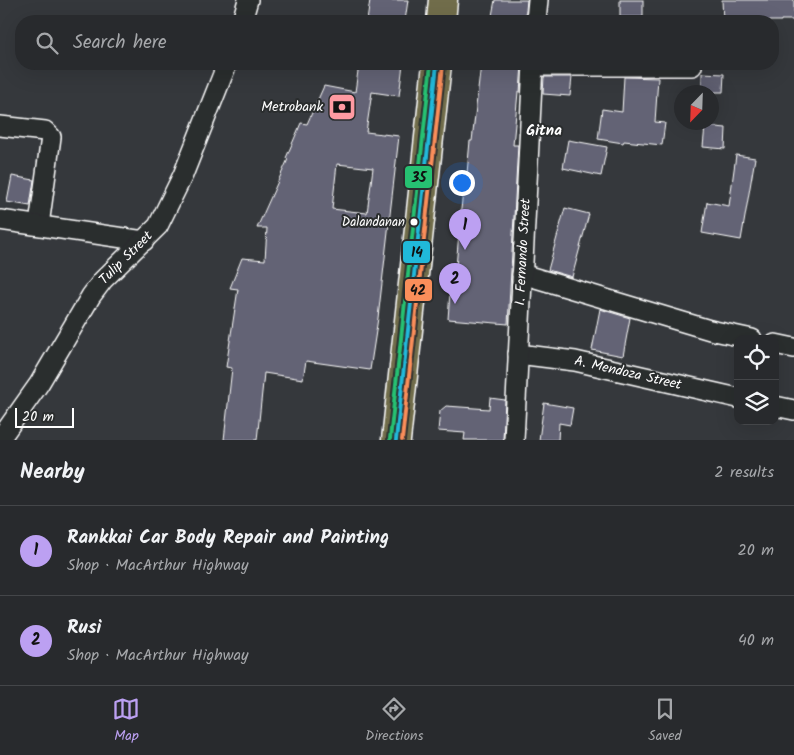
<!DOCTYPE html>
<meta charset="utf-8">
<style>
:root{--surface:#282a2d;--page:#303235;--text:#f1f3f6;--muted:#a5a7aa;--line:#444649;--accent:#bca0f2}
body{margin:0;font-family:Kalam,sans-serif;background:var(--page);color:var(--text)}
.controls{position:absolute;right:15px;bottom:15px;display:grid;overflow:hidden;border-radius:10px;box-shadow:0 5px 20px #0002}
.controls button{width:45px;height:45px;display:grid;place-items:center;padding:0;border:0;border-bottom:1px solid var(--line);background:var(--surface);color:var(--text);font:25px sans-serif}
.compass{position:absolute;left:674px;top:85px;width:45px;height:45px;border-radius:50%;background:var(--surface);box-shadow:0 5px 20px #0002;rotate:203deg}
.scale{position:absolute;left:15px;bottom:12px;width:59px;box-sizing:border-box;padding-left:5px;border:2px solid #fff;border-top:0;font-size:14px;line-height:18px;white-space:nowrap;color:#fff;-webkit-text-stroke:4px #2a2d2e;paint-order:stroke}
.you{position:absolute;left:461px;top:182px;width:18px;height:18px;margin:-12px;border:4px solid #fff;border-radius:50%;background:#1a73e8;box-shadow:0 0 0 8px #1a73e833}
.badge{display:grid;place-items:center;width:32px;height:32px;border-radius:50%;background:var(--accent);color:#111;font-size:16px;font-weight:700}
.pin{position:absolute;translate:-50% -41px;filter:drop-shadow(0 1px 2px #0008)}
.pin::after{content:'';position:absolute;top:26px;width:18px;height:15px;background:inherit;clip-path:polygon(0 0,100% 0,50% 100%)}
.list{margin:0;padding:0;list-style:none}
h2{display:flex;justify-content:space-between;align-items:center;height:65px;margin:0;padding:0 20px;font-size:21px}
h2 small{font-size:16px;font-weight:400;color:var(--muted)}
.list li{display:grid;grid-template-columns:32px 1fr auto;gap:15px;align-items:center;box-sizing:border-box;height:90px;padding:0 20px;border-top:1px solid var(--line)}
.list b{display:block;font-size:19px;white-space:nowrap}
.list p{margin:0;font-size:16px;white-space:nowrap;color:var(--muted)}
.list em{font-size:16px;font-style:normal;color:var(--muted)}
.icon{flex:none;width:28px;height:28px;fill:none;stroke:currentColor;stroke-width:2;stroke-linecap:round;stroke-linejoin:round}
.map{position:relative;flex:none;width:794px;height:440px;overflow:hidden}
.search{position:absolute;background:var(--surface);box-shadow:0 5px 20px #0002;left:15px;right:15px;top:15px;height:55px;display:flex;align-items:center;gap:12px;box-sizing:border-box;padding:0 18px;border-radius:20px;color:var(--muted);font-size:19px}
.sheet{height:245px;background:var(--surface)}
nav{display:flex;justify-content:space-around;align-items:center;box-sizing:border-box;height:70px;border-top:1px solid var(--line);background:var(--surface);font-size:14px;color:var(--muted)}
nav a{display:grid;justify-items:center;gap:2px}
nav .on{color:var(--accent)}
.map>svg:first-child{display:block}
.building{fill:#636375;stroke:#fff;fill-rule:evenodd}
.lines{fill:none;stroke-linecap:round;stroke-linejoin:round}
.minor-casing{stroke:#fff;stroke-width:22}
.trunk-casing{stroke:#fff;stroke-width:31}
.minor{stroke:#2a2d2e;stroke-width:19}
.trunk{stroke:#716d4b;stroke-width:28}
.bus-1-casing{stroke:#2a2d2e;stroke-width:8}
.bus-2-casing{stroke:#2a2d2e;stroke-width:8}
.bus-3-casing{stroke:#2a2d2e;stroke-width:8}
.bus-1{stroke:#20b9da;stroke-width:4}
.bus-2{stroke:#fa8e5a;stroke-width:4}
.bus-3{stroke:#26c172;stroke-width:4}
.bus-dot{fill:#fff;stroke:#2a2d2e;stroke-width:2}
.labels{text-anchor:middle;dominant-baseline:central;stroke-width:4;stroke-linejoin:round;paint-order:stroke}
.bus-label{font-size:13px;fill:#fff;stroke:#2a2d2e;text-anchor:end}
.poi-label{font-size:14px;fill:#fff;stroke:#2a2d2e;text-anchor:end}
.street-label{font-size:14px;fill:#fff;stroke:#2a2d2e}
.neighbourhood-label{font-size:15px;font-weight:bold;fill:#fff;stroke:#2a2d2e}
.line-badge{stroke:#2a2d2e;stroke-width:2}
.pale-badge-label{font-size:14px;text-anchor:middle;font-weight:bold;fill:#111}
</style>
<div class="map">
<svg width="794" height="440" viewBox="0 0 794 440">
<rect width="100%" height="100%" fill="#35383c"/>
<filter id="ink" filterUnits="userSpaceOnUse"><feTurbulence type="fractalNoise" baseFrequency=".02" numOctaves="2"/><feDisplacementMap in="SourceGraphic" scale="10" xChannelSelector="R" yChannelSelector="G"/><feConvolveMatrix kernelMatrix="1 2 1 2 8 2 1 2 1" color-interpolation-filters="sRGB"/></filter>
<g filter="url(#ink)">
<!-- building -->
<g class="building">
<path d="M370 0H408L405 21H367Z"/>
<path d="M495 0H527L525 21H491Z"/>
<rect x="620" y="0" width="23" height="17"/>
<path d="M722 0H794V20H781V21H723Z"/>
<path d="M359 64H403L399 96 372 92 366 132 399 136 378 318 370 370 306 361 303 379 264 373 257 440H224L232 368 226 367 238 289 230 288 242 258 265 260 267 228H257L288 159 286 158 301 123 307 124 324 86 355 92ZM337 164 373 168 367 213 332 209Z"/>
<path d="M481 64H522L520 92H518L513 145H518L508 324 448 319 451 279H455L461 209 464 184H466L470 141H472Z"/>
<path d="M702 73 724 74 723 92H702Z"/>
<path d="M544 77H572L570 96 543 94Z"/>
<path d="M624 77 658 78 655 122 665 123 662 145 624 141 623 143 598 139 602 109 622 112Z"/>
<path d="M705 126 726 128 725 149 703 147Z"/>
<path d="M568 140 607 147 601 176 563 168Z"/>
<path d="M736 155 755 158 741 240 702 233 707 202 729 206Z"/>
<path d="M12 176 34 180 30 206 7 202Z"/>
<path d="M565 208 589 214 572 277 548 270Z"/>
<path d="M600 309 630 318 623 356 592 350Z"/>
<path d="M490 398 505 400 503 440H464L465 433 438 431 440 411 446 406 489 409Z"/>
<path d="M544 403 573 408 570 425 559 423 558 440H539Z"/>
</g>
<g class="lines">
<defs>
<g id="minor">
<path d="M242 21 248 0"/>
<path d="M536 21 538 0"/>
<path d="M533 66H692"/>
<path d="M0 126 45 131 51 137 39 225"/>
<path d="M0 220 144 241"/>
<path d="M522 274 710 330 752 339"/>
<path d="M775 344 794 348"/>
<path d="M518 354 575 361 738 398"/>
<path d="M775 406 794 410"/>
<path d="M0 439 39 384 91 296 103 280 158 226 183 175 227 64"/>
<path d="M514 440 533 64"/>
</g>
<g id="trunk">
<path d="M441 21 443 0"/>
<path d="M396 440 437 64"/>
</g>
</defs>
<!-- minor casing -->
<use href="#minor" class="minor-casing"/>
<!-- trunk casing -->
<use href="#trunk" class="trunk-casing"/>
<!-- minor -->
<use href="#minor" class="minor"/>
<!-- trunk -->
<use href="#trunk" class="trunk"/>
<defs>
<path id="bus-1" d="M396 440 437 64"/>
<path id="bus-2" d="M402 440 443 65"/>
<path id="bus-3" d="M390 439 431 64"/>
</defs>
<!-- bus-1 casing -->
<use href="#bus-1" class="bus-1-casing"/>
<!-- bus-2 casing -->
<use href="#bus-2" class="bus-2-casing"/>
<!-- bus-3 casing -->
<use href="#bus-3" class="bus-3-casing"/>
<!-- bus-1 -->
<use href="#bus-1" class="bus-1"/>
<!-- bus-2 -->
<use href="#bus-2" class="bus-2"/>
<!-- bus-3 -->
<use href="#bus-3" class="bus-3"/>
</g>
</g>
<!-- icons -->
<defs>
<symbol id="bank-square" viewBox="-11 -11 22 22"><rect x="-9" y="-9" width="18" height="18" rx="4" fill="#ff9aa2" stroke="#2a2d2e"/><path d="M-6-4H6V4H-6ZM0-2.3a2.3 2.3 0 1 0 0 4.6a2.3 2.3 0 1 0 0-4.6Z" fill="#111"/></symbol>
</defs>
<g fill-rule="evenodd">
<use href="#bank-square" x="326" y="91" width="32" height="32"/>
</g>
<!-- markers -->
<circle class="bus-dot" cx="414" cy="222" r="4.5"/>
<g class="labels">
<!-- bus labels -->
<g class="bus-label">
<text x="405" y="222">Dalandanan</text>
</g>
<!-- poi labels -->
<g class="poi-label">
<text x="323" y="107">Metrobank</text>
</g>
<!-- street labels -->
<g class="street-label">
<text transform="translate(523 252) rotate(-87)">I. Fernando Street</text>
<text transform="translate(126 258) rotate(-45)">Tulip Street</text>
<text transform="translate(628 373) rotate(13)">A. Mendoza Street</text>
</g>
<!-- neighbourhood labels -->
<g class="neighbourhood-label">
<text x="544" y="131">Gitna</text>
</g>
</g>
<g class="line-badge">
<rect x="404" y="165" width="29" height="24" rx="5" fill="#26c172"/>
<rect x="402" y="240" width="29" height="24" rx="5" fill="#20b9da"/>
<rect x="404" y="278" width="29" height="24" rx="5" fill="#fa8e5a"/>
</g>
<g class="pale-badge-label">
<text x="419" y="182">35</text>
<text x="417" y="257">14</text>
<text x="418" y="295">42</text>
</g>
</svg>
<div class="controls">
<button><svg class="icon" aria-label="locate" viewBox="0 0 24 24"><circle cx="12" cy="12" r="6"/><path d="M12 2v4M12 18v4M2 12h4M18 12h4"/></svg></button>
<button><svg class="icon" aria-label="layers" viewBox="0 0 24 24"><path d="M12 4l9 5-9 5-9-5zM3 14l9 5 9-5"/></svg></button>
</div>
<svg class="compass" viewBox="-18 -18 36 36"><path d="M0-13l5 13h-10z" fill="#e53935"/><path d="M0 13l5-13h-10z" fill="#a5a7aa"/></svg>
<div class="scale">20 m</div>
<div class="you"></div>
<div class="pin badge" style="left:465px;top:250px">1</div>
<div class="pin badge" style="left:455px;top:304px">2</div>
<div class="search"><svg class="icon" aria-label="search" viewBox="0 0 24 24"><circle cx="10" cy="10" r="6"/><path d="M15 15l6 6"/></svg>Search here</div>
</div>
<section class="sheet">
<h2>Nearby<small>2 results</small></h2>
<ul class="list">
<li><span class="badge">1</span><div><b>Rankkai Car Body Repair and Painting</b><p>Shop · MacArthur Highway</p></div><em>20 m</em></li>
<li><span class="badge">2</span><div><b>Rusi</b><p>Shop · MacArthur Highway</p></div><em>40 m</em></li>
</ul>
</section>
<nav>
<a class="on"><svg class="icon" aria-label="map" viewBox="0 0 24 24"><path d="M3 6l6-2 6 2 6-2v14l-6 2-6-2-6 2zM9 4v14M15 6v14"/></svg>Map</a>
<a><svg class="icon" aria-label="directions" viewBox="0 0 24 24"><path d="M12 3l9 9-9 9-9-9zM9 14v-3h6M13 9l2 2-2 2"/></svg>Directions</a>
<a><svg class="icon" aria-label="saved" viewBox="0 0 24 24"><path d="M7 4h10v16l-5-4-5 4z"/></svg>Saved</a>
</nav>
